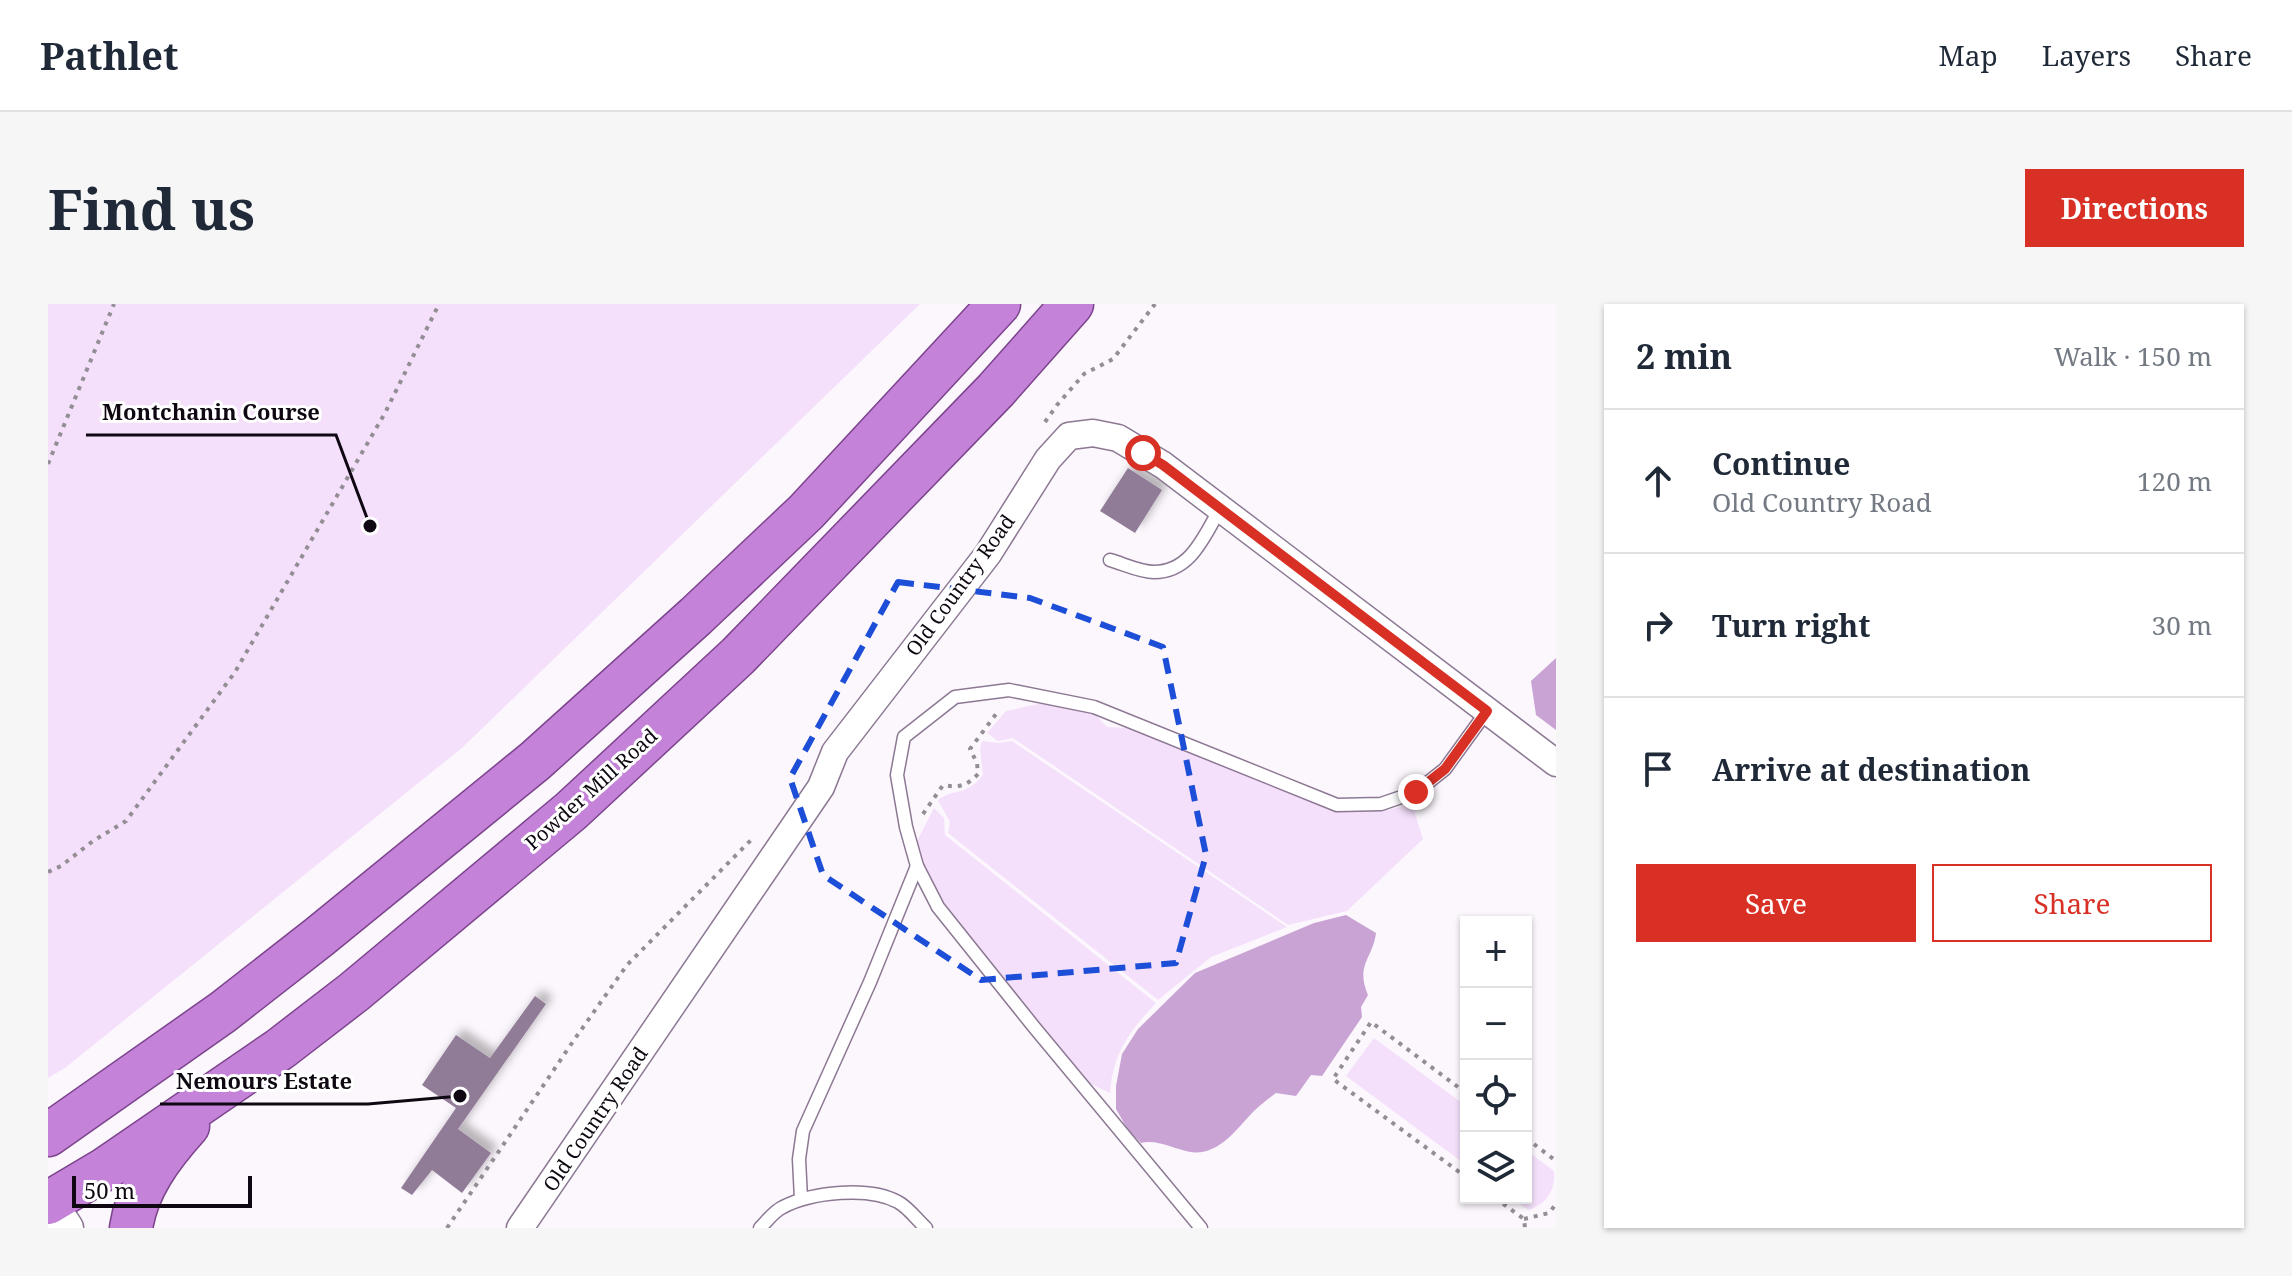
<!DOCTYPE html>
<meta charset="utf-8">
<style>
:root{--surface:#fff;--page:#f6f6f7;--text:#1f2937;--muted:#747a83;--line:#e0e1e3;--accent:#d93025}
body{margin:0;font-family:"Noto Serif",serif;background:var(--page);color:var(--text)}
.controls{position:absolute;right:24px;bottom:24px;display:grid;overflow:hidden;border-radius:0px;box-shadow:0 2px 6px #0004}
.controls button{width:72px;height:72px;display:grid;place-items:center;padding:0;border:0;border-bottom:2px solid var(--line);background:var(--surface);color:var(--text);font:40px sans-serif}
.scale{position:absolute;left:24px;bottom:20px;width:180px;box-sizing:border-box;padding-left:8px;border:4px solid #0f0812;border-top:0;font-size:22px;line-height:28px;white-space:nowrap;color:#0f0812;-webkit-text-stroke:6px #fff;paint-order:stroke}
.stop{position:absolute;width:24px;height:24px;margin:-18px;border:6px solid #d93025;border-radius:50%;background:#fff}
.stop.end{background:#d93025;border-color:#fff;box-shadow:0 2px 8px #0008}
.list{margin:0;padding:0;list-style:none}
h2{display:flex;justify-content:space-between;align-items:center;height:104px;margin:0;padding:0 32px;font-size:34px}
h2 small{font-size:26px;font-weight:400;color:var(--muted)}
.list li{display:grid;grid-template-columns:52px 1fr auto;gap:24px;align-items:center;box-sizing:border-box;height:144px;padding:0 32px;border-top:2px solid var(--line)}
.list b{display:block;font-size:30px;white-space:nowrap}
.list p{margin:0;font-size:26px;white-space:nowrap;color:var(--muted)}
.list em{font-size:26px;font-style:normal;color:var(--muted)}
.actions{display:flex;gap:16px;padding:24px 32px}
.actions a{flex:1;padding:18px 0;border:2px solid var(--accent);border-radius:0px;text-align:center;font-size:28px;color:var(--accent)}
.actions .main{background:var(--accent);color:#fff}
.icon{flex:none;width:44px;height:44px;fill:none;stroke:currentColor;stroke-width:2;stroke-linecap:round;stroke-linejoin:round}
.map{position:relative;flex:none;width:1508px;height:924px;overflow:hidden;border-radius:0px}
header{display:flex;align-items:center;gap:48px;box-sizing:border-box;height:112px;padding:0 40px;background:var(--surface);border-bottom:2px solid var(--line)}
header strong{font-size:38px}
nav{display:flex;gap:44px;margin-inline-start:auto;font-size:28px}
.intro{display:flex;align-items:center;justify-content:space-between;box-sizing:border-box;height:192px;padding:0 48px}
h1{margin:0;font-size:56px}
.button{padding:20px 36px;border-radius:0px;background:var(--accent);color:#fff;font-size:28px;font-weight:700}
main{display:flex;gap:48px;padding:0 48px}
aside{flex:1;background:var(--surface);border-radius:0px;box-shadow:0 2px 6px #0004}
.map>svg:first-child{display:block}
.green{fill:#f5e0fc}
.water{fill:#c8a3d4}
.building{fill:#907c97;filter:url(#shadow)}
.lines{fill:none;stroke-linecap:round;stroke-linejoin:round}
.service-casing{stroke:#8c7893;stroke-width:15}
.minor-casing{stroke:#8c7893;stroke-width:29}
.tertiary-casing{stroke:#8c7893;stroke-width:35}
.trunk-casing{stroke:#7c448d;stroke-width:45}
.path{stroke:#938d94;stroke-width:4;stroke-dasharray:4 6;stroke-linecap:butt}
.service{stroke:#fff;stroke-width:12}
.minor{stroke:#fff;stroke-width:26}
.tertiary{stroke:#fff;stroke-width:32}
.trunk{stroke:#c483d8;stroke-width:42}
.route{stroke:#d93025;stroke-width:10}
.marked{fill:none;stroke:#1d4ed8;stroke-width:6;stroke-dasharray:16 10;stroke-linejoin:round}
.labels{text-anchor:middle;dominant-baseline:central;stroke-width:6;stroke-linejoin:round;paint-order:stroke}
.street-label{font-size:20px;fill:#0f0812;stroke:#fff}
.leader{fill:none;stroke:#0f0812;stroke-width:3}
.callout-dot{fill:#0f0812;stroke:#fff;stroke-width:3}
.callout-label{font-size:22px;text-anchor:middle;font-weight:bold;fill:#0f0812;stroke:#fff;stroke-width:6;stroke-linejoin:round;paint-order:stroke}
</style>
<header>
<strong>Pathlet</strong>
<nav><a>Map</a><a>Layers</a><a>Share</a></nav>
</header>
<div class="intro"><h1>Find us</h1><a class="button">Directions</a></div>
<main>
<div class="map">
<svg width="1508" height="924" viewBox="0 0 1508 924">
<defs>
<filter id="shadow"><feDropShadow dx="7" dy="-7" stdDeviation="4" flood-color="#0004"/></filter>
</defs>
<rect width="100%" height="100%" fill="#fcf7fd"/>
<!-- green -->
<g class="green">
<path d="M0 0H872L415 443 17 764 0 774Z"/>
<path d="M995 399 1046 409 1059 423 1078 424 1285 506H1340L1364 500 1375 535 1299 607 1240 621 965 434 950 437 939 429 958 407Z"/>
<path d="M934 437 951 439 964 437 1239 623 1163 653 1110 696 900 529 902 518 890 496C908 483 916 494 935 471L932 445Z"/>
<path d="M886 504 896 514 897 531 1108 699C1081 728 1065 749 1062 789L1035 776 893 600 875 562 869 537Z"/>
<path d="M1326 734 1418 802V861L1298 772Z"/>
<path d="M1478 846 1506 867C1508 886 1498 901 1480 906L1463 894H1478Z"/>
</g>
<!-- water -->
<g class="water">
<path d="M1508 354V426L1488 411 1483 377Z"/>
<path d="M1298 611 1328 629C1325 654 1307 661 1320 691L1313 703 1314 713 1274 772 1263 771 1248 792 1228 789C1220 795 1211 802 1204 809 1187 827 1170 852 1142 848 1126 845 1109 835 1093 839L1080 826 1068 805V782L1074 750 1090 725 1147 669 1266 619Z"/>
</g>
<!-- building -->
<g class="building">
<path d="M1080 164 1114 186 1087 229 1052 207Z"/>
<path d="M487 692 498 700 410 825 443 849 414 889 384 866 364 891 353 884 408 804 374 781 408 731 442 754Z"/>
</g>
<g class="lines">
<defs>
<g id="service">
<path d="M1062 256C1076 260 1092 268 1106 268 1143 268 1156 232 1172 205"/>
<path d="M753 895 751 855 755 827 822 678 869 562"/>
<path d="M712 924C719 917 726 907 735 903 764 888 821 882 850 898 860 903 869 916 878 924"/>
<path d="M1153 924 986 723 890 603 869 562 858 523 849 471 856 433 907 393 961 386 1046 403 1289 501 1333 500 1368 488 1397 465 1439 407"/>
</g>
<path id="minor" d="M472 924 773 483 787 448 940 250 1000 155 1021 132 1045 129 1070 134 1115 161 1508 459"/>
<path id="tertiary" d="M0 895 19 924"/>
<g id="trunk">
<path d="M0 831 175 708 271 633 487 457 648 312 758 208 951 0"/>
<path d="M0 899 57 865 232 745 306 688 523 507 690 352 948 86 1024 0"/>
<path d="M83 924C89 884 113 852 140 822"/>
</g>
</defs>
<!-- service casing -->
<use href="#service" class="service-casing"/>
<!-- minor casing -->
<use href="#minor" class="minor-casing"/>
<!-- tertiary casing -->
<use href="#tertiary" class="tertiary-casing"/>
<!-- trunk casing -->
<use href="#trunk" class="trunk-casing"/>
<!-- path -->
<g class="path">
<path d="M997 118 1009 101 1036 70 1065 55 1107 0"/>
<path d="M0 160 66 0"/>
<path d="M875 510 895 481C910 484 919 482 930 470L929 459 922 445 951 406"/>
<path d="M0 568 13 562 45 537 78 517 187 368 337 109 391 0"/>
<path d="M1418 789 1323 718 1285 775 1418 873"/>
<path d="M1478 834 1508 857"/>
<path d="M1447 894 1476 915 1477 924"/>
<path d="M1476 915 1501 909 1508 900"/>
<path d="M399 924 526 736 579 661 705 534"/>
</g>
<!-- service -->
<use href="#service" class="service"/>
<!-- minor -->
<use href="#minor" class="minor"/>
<!-- tertiary -->
<use href="#tertiary" class="tertiary"/>
<!-- trunk -->
<use href="#trunk" class="trunk"/>
</g>
<g class="lines">
<!-- route -->
<path class="route" d="M1095 149 1115 161 1439 407 1397 465 1368 488"/>
</g>
<!-- marked area -->
<path class="marked" d="M850 278 982 294 1115 343 1158 551 1128 659 933 676 775 571 742 474Z"/>
<g class="labels">
<!-- street labels -->
<g class="street-label">
<text transform="translate(912 281) rotate(-54)">Old Country Road</text>
<text transform="translate(543 485) rotate(-42)">Powder Mill Road</text>
<text transform="translate(547 815) rotate(-56)">Old Country Road</text>
</g>
</g>
<!-- callouts -->
<path class="leader" d="M322 222L288 131H38M412 792L320 800H112"/>
<g class="callout-dot">
<circle cx="322" cy="222" r="8"/>
<circle cx="412" cy="792" r="8"/>
</g>
<g class="callout-label">
<text x="163" y="116">Montchanin Course</text>
<text x="216" y="785">Nemours Estate</text>
</g>
</svg>
<div class="controls">
<button>+</button>
<button>−</button>
<button><svg class="icon" aria-label="locate" viewBox="0 0 24 24"><circle cx="12" cy="12" r="6"/><path d="M12 2v4M12 18v4M2 12h4M18 12h4"/></svg></button>
<button><svg class="icon" aria-label="layers" viewBox="0 0 24 24"><path d="M12 4l9 5-9 5-9-5zM3 14l9 5 9-5"/></svg></button>
</div>
<div class="scale">50 m</div>
<div class="stop" style="left:1095px;top:149px"></div>
<div class="stop end" style="left:1368px;top:488px"></div>
</div>
<aside>
<h2>2 min<small>Walk · 150 m</small></h2>
<ul class="list">
<li><svg class="icon" aria-label="ahead" viewBox="0 0 24 24"><path d="M12 20V5M6 11l6-6 6 6"/></svg><div><b>Continue</b><p>Old Country Road</p></div><em>120 m</em></li>
<li><svg class="icon" aria-label="right" viewBox="0 0 24 24"><path d="M7 20v-9h11M14 6l5 5-5 5"/></svg><div><b>Turn right</b></div><em>30 m</em></li>
<li><svg class="icon" aria-label="arrive" viewBox="0 0 24 24"><path d="M6 21V4h12l-3 4 3 4H6"/></svg><div><b>Arrive at destination</b></div></li>
</ul>
<div class="actions"><a class="main">Save</a><a>Share</a></div>
</aside>
</main>
